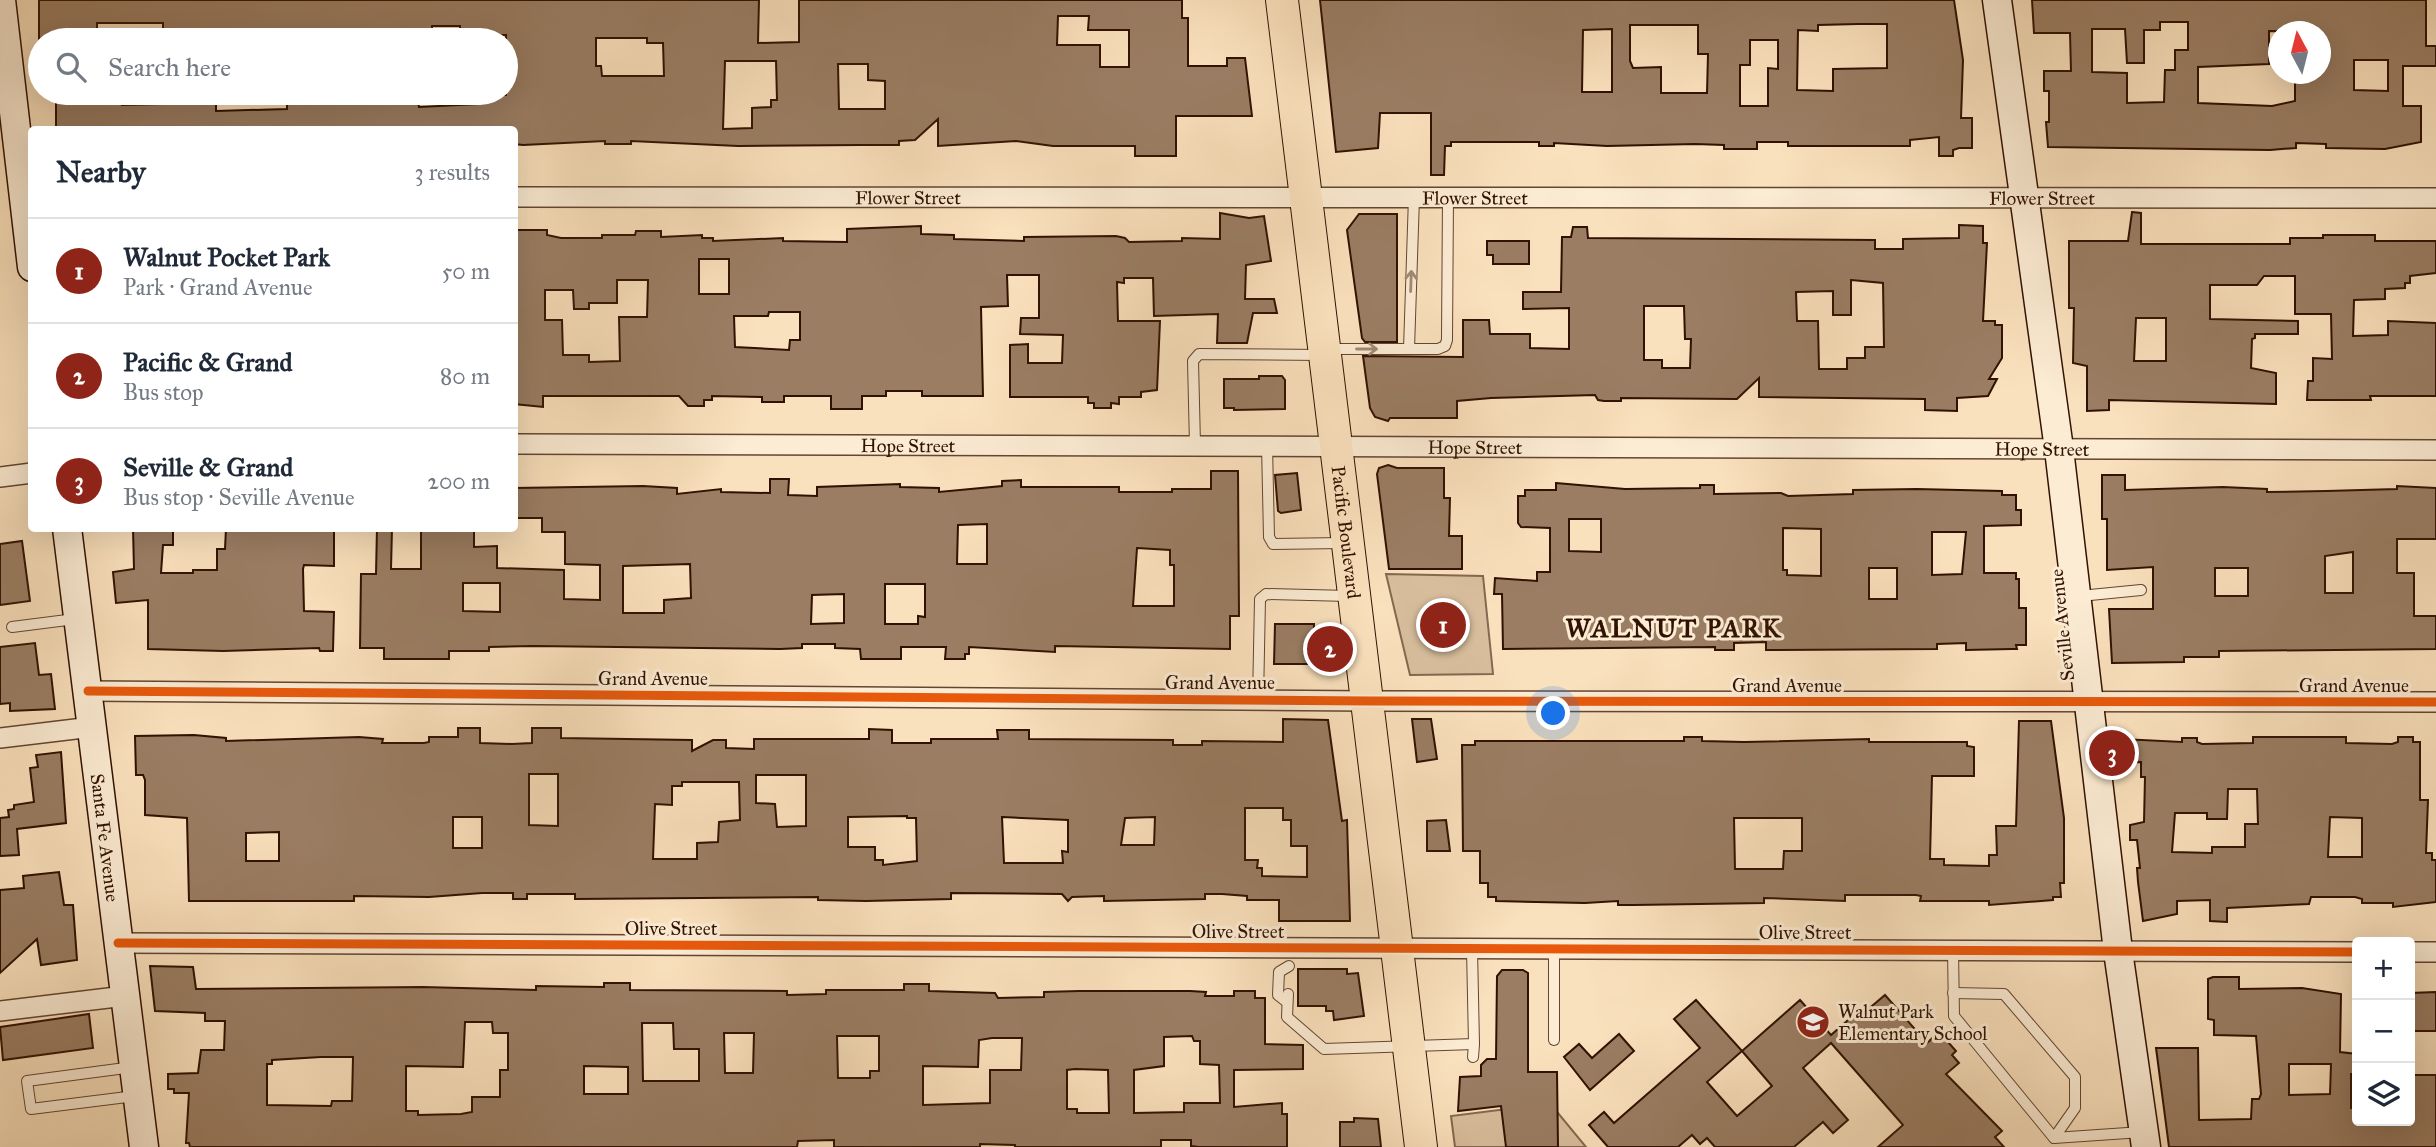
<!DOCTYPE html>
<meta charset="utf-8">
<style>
:root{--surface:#fff;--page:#f6f6f7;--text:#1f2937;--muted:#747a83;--line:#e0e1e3;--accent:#8f2418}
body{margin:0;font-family:"IM FELL Great Primer",serif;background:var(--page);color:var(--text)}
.controls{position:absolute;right:21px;bottom:21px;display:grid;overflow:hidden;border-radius:7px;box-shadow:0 7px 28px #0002}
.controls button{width:63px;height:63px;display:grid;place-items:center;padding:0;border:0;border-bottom:2px solid var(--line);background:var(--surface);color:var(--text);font:35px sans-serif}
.compass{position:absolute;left:2268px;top:21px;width:63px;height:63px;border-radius:50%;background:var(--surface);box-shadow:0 7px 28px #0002;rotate:353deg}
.you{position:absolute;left:1554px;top:714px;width:24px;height:24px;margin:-18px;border:5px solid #fff;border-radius:50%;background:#1a73e8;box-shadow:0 0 0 10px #1a73e833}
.badge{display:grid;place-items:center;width:46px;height:46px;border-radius:50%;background:var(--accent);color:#fff;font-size:23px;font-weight:700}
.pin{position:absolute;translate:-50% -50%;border:4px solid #fff;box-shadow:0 2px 7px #0006}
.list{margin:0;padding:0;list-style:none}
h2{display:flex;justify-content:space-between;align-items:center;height:91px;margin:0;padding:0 28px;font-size:30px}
h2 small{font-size:23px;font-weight:400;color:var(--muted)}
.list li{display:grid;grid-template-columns:46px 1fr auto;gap:21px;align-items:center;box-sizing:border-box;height:105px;padding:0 28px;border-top:2px solid var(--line)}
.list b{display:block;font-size:26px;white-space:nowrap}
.list p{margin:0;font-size:23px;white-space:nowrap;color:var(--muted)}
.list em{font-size:23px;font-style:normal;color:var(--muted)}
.icon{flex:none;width:38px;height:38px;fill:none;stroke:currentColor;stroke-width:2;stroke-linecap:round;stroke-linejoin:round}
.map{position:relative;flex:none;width:2436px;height:1147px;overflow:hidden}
.search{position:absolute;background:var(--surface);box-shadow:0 7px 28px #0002;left:28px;top:28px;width:490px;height:77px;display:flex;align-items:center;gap:18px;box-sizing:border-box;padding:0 24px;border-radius:38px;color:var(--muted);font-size:26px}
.panel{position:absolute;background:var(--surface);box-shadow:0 7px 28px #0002;left:28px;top:126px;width:490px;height:406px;border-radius:7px}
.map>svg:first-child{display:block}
.green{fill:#d8be9d;stroke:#84684f;stroke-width:2}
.building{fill:#9a7d63;stroke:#311101;stroke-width:2;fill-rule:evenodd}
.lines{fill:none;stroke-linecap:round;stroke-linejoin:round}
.lane-casing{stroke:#634530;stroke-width:12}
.street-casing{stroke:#634530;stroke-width:22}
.secondary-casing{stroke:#311101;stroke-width:31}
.primary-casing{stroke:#311101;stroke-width:34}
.lane{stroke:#fcecd4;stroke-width:10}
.street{stroke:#fcecd4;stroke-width:19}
.secondary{stroke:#fcecd4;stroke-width:28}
.primary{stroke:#fae1bd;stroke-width:32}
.cycleway-casing{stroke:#fcecd4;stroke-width:13}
.cycleway{stroke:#e8590c;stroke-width:9}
.oneway{stroke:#a18975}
.labels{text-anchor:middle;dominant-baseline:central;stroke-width:6;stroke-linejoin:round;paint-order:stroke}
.street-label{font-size:19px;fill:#311101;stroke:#fcecd4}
.poi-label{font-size:19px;fill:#311101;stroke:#fcecd4;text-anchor:start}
.district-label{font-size:26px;font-weight:bold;letter-spacing:2px;fill:#311101;stroke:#fcecd4}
</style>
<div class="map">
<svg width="2436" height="1147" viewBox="0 0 2436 1147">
<rect width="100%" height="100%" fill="#fae1bd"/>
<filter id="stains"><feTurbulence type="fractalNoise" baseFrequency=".00286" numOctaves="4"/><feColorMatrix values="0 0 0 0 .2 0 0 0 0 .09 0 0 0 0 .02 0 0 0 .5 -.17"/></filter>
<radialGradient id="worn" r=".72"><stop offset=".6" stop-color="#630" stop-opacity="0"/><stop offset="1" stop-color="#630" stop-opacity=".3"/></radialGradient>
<!-- green -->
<g class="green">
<path d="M1386 574 1483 576 1493 674 1410 675Z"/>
<path d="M1507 1109 1558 1113 1586 1147H1455L1451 1116Z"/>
</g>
<!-- building -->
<g class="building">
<path d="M39 0H759L758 43 799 42V0H1182V18H1188V66H1227V58H1245L1252 116H1176V156H1135V146H1053L1016 141 938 146V119L915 140 899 141V145H861L738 146 631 141V144H605V141L523 145 514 144V130H56V93H122V105L161 104V93H216V111L287 109V93H303V100H359V93H417L419 107 478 104V95H506V35H476V40H460V26H432V40H312L313 38 273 40V30L225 31 224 40H163V23H97V33H67V40H39ZM1058 16H1089L1088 30H1129V67H1100V45H1057ZM596 38H647V43H663L664 76H602L601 66H596ZM725 61H776L777 100H771V107L752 108V128L723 129ZM838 64H868V80L885 81V109H839Z"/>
<path d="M1320 0H1954L1963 60 1961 118H1972V148H1959L1953 150V156H1939V137L1910 140V146H1788V142H1757V149H1724V145L1695 144 1607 146 1554 143V146H1539V142H1451V146H1445L1444 175H1431V113H1380L1378 148 1336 152ZM1858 24H1887V68L1833 69V91L1797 90 1798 30 1818 31V25ZM1630 25H1698V54H1708L1707 93H1661V67L1633 68 1630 61ZM1612 29V92H1582L1583 30ZM1750 40H1778V69L1768 68V106H1740V65H1750Z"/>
<path d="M2032 0H2426V46H2436V66H2403V106H2421V142L2385 149 2326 148V144L2296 143V148L2270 150 2048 147 2046 122H2049V91H2044V71H2071L2070 33H2034ZM2160 22H2188V50H2175V70H2165L2164 102 2127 103V73L2092 72V29H2125L2127 63H2144V30H2160ZM2269 31 2320 32V74H2295V101L2272 106 2198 103V67L2269 64ZM2354 60H2388V91L2354 90Z"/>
<path d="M2132 212 2141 213V244H2290V238H2323V235H2375V241H2436V273L2410 276V283H2405V288L2385 289V299L2354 300 2353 336 2388 335V321L2436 323V396H2370L2371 400H2307L2308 381H2313V358L2332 359 2331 314H2295V276H2264L2257 285H2210V319L2298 321V334H2255V338L2252 339 2251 368 2276 373V404L2109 400V410L2087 411V366L2073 363 2074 308H2069V241H2128ZM2136 318H2166V361H2134Z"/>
<path d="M1220 213 1249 218 1264 216 1271 261 1246 265 1245 299H1274L1277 313H1253L1247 343H1217L1218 314 1154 316 1153 278H1124V283L1117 282 1118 321H1160L1157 390 1141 392V397H1119V404L1111 403V408H1094V403H1088V397H1010V345L1028 344V363H1062L1063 335 1020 334 1021 318H1039V275H1007L1008 306 981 307 983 396H922V391H886V396H862V409H831V396H784V402H762V397L712 396V400H704V406H688L679 396H543V407L514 404V230H547V235L561 238H602V235H635L636 231H661V237L702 235V238H713V241L783 238V241L847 242V229L921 226V234L954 235V239L1024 241V237L1116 236 1125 238 1129 242 1182 241V238L1220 239ZM699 259H729V294H699ZM617 280H648L647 317H619L620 361 589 362V355H563L562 320H545V290H573L574 309H589V303H617ZM769 312H800V340H790L789 350 735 347 734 316H768Z"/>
<path d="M1359 214H1397V342H1365L1362 338 1347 230Z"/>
<path d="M1959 225 1983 226V243H1987L1983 321H1995V325H2002V358L1989 379H1997L1988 396 1957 398V411L1925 410V399L1759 397V378L1737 399 1621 398V401H1604L1598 400 1595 395 1491 398 1457 401V418H1390L1388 421 1375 417 1370 408 1363 356 1463 357V320H1489L1490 334H1530V348L1569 349V308L1523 309V292H1561L1562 237H1571L1573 227H1587L1588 238 1875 240V249H1903V239L1959 238ZM1851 280 1883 283 1884 347H1865V358H1847V369H1819L1818 321H1797L1796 292 1833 291V315H1851ZM1644 306H1684L1685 339H1691L1690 368H1662V360H1644Z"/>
<path d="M1487 241H1529V264H1493V255H1487Z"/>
<path d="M1259 376H1282L1285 380V409L1234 410V408H1224V379H1259Z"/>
<path d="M1388 465 1397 468H1444V498H1450L1449 536H1462V569H1389L1377 474 1379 468Z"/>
<path d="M1211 471H1238L1239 616H1230V649L1055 646V652L969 647V654H965V659H945L946 647H901V659H861L860 649 835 648V644H802V648L780 649 533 646 489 647V651H449V659H384V648H360L361 574H376L377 528H392L391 569H421V528H474V547L497 546V568L564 570V599L600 600V565L565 564V532H542V518H514V488L643 486 677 488V494L721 489V492L770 493V479H789L788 495 817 496V487L900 484V487L939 488V492L1002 486V481L1021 480V487H1119V492H1172V489H1211ZM987 524V564H957L958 525ZM1137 548 1170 550V565H1174V606H1133ZM690 564 691 598 664 600V613H623V566ZM463 583H500V612L463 611ZM885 584H925V617L918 616V624H885ZM844 594V623L811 624 812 595Z"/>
<path d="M1297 473 1301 510 1281 513 1278 511 1275 475Z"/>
<path d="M2102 475H2125V490L2223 487 2267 489V492L2326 491 2397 489V486L2436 488V539H2397V573H2414V616H2436V649L2219 651V657H2184V662L2112 663 2109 609H2153V567L2107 570V519H2102ZM2353 552V593H2325V556ZM2215 568H2248V596H2215Z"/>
<path d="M1556 483 1625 489 1700 488V485H1714V494L1781 493 1788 496 1853 494V490L1917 489 2002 491V495H2016V510H2021V525L1984 526V573H2016V579H2019V608H2026V645H2016L2017 649H2012L1966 650V643L1937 644V649L1766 650V642L1734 643V650H1715V647L1503 649 1502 594H1494L1495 578 1537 581V572H1550V528L1521 527 1518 523V496H1525V490H1556ZM1569 519H1601V552L1569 551ZM1783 528 1821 529V576L1787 575V570H1783ZM1932 532H1966L1962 574 1932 575ZM1869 568H1897V599H1869Z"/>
<path d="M133 528H173V545H163L161 573H193V570H217V549H225L226 528H334V566L304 565 303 569 304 611 334 612 333 651H320L319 648 223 651 148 649V600L116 603 113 572 134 569Z"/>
<path d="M22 541 30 601 0 605V544Z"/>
<path d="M1275 624H1314L1313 664H1274Z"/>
<path d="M35 643 39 675 51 674 55 709 10 711V703L0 704V647Z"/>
<path d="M1283 719 1328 720 1342 821 1347 820 1350 921H1279V900H1247V896L1222 894H1205V899L1104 901V896L1072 897 1068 901 1062 894 951 893V899L866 901 818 900V897L575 899V894H527V899H513V893H482L429 897 354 896V901H189L187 818 145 815V780L143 775H136L135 736 194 735 226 738V741L359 737 383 739 382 743H424L429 742V737H458V728H480V743L512 744 532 743V728H561V738L692 740V751L713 740H726V748L754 749V739H869V729L892 730V743H931V739H998L997 730H1029V739L1173 740V745H1202V741L1283 742ZM529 774H558V826L529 825ZM756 775H806V826L777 827 775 804 756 803ZM682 782H739L740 820 719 822 718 842 697 843V859H653L655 804 672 805V786H682ZM1245 808H1283V820H1291V846H1307V877L1262 876V868H1257L1258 860H1245ZM907 816V818H916L917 861 883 865V860H875V847H848V817ZM453 817H482V848H453ZM1002 817 1068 820V852L1062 851 1063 863H1004ZM1155 817 1154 845H1121L1125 818ZM279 832V861H246V833Z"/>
<path d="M1412 719H1431L1437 759 1417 762Z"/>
<path d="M2019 721H2051L2064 818V883H2060L2061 897H2053V900L1989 905V901H1920L1921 896 1916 895H1845V901L1764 898V903L1634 905H1618V901L1585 903 1496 901V897H1488V883H1480V851H1463L1462 745H1475V741H1684V737H1702V741L1744 742 1869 739V742H1967V746L1974 747V776H1932L1930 859H1944V865L1989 866V855H1997L1996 826H2016ZM1734 818H1802V851H1784L1783 869H1735Z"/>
<path d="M2253 737H2346V743L2392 744 2398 742V737H2413V742H2420V800H2428L2426 853H2432V860H2436V902L2393 907V903H2362V899L2355 897H2311L2309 904 2227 908V922L2210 921V900L2177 901V914L2143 921 2138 882 2137 868H2140L2137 840H2130V825L2144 822 2145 777H2141V762L2122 763V739L2182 742V738H2197V742L2202 744 2253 743ZM2228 789H2257L2258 824H2245V847H2212V853L2172 852 2175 813H2207V819H2227ZM2330 817 2362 818V857H2328Z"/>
<path d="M61 752 66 823 17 829 19 855 0 856V818L9 817 8 810 14 809V805L34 802 30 768 38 767 36 755Z"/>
<path d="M1446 820 1450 851H1427V821Z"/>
<path d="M59 872 64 905H73L77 960 41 965 37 939 0 973V890L24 888 23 876Z"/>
<path d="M150 966 193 967 196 989 423 987 536 990V986L604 987V983H630V990L787 991V995L826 994V990H904V984H929V991L995 993 998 998 1044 997V992L1079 991H1190L1206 992 1205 996H1234V991H1255V998H1265V1044L1303 1045V1069L1234 1070V1107L1282 1103V1114H1287V1147H1199L1191 1146V1140H1161V1147H1015V1145L980 1144V1147H834V1140L798 1141 797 1147H190L189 1143H186L189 1093H174V1089H168V1074L198 1073 201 1050H224L225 1021H205V1013L155 1011ZM465 1022H492L493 1033H508V1070H500V1097H472V1112L461 1114 418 1115V1111H406V1066L463 1067ZM642 1023H673L674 1049H699V1081H643ZM724 1033H754L753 1073H725ZM837 1036H879V1071H870V1078H838ZM1192 1036 1194 1041H1200V1064L1219 1065 1220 1103H1184V1112L1134 1113V1070L1164 1066V1037ZM992 1038H1022L1021 1070H990V1103L923 1105V1066L978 1067 979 1040ZM321 1057H353L352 1101H332L331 1106 267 1105V1064H272V1060ZM584 1066 628 1067V1094H584ZM1075 1069 1108 1070 1109 1113H1077V1109H1067V1070Z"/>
<path d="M1298 969H1347V974L1358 973 1364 1016 1334 1020 1333 1011H1326V1006H1298Z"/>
<path d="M1502 970H1523L1528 973V1072H1557L1558 1147H1506L1501 1106 1458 1111 1460 1077 1481 1076V1065L1487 1059H1496L1497 976Z"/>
<path d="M2213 977H2239V989L2302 988 2341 994 2340 1052 2357 1054V1074H2351V1108H2357V1121H2410V1075H2436V1147H2169L2156 1048H2198L2199 1120 2251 1119 2252 1099H2259L2261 1094 2256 1036 2214 1035V1020L2208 1019V979ZM2289 1064H2331L2330 1094 2289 1095Z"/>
<path d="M2436 992V1031H2410V993Z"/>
<path d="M1885 995 1927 1043 1939 1032 1956 1051 1952 1055 1959 1063 1946 1074 2002 1131 1995 1137 2004 1147H1878L1903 1125 1831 1043 1803 1068 1848 1120 1833 1133 1823 1122 1794 1147H1715L1707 1138 1700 1144 1692 1135 1678 1147H1608L1589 1125 1604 1112 1614 1123 1700 1048 1674 1019 1696 1000 1742 1051 1707 1082 1737 1116 1772 1086 1742 1051 1800 1000 1831 1035 1855 1014 1859 1017Z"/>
<path d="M89 1014 93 1048 3 1060 0 1027Z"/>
<path d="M1619 1034 1634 1051 1590 1090 1564 1057 1579 1044 1592 1058Z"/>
<path d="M1354 1118 1378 1119 1381 1147H1340V1122H1354Z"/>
</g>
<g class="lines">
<defs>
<g id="lane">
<path d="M1330 349H1438L1445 346 1447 340 1448 197"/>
<path d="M1409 349 1414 197"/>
<path d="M1195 445 1193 361 1199 354 1322 355"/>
<path d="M1267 445 1269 537 1273 544 1342 543"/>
<path d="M2080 596 2141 590"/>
<path d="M12 627 75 619"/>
<path d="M1258 700 1260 599 1266 594 1349 596"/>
<path d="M1953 950 1954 1016 2054 1138 2142 1132"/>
<path d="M1953 993 2004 994 2075 1077V1108L2054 1138"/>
<path d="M1288 994 1287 1017 1324 1049 1474 1044 1472 949"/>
<path d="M1287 1002 1278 995 1279 972 1289 966"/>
<path d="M1554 1040V949"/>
<path d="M1473 1057 1474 1044"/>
<path d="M133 1067 27 1081 31 1109 135 1096"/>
</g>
<g id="street">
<path id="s1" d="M514 197 2436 198"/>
<path id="s2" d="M514 444 2436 450"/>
<path d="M0 477 32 473"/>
<path d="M88 691 1369 701 2436 702"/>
<path d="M0 738 92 727"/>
<path d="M118 943 2357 952"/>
<path d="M2410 952H2436"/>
<path d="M0 1011 125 996"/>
</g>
<g id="secondary">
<path d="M1 0 32 267"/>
<path d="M1997 0 2059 449 2118 951 2146 1147"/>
<path id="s3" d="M67 528 144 1147"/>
</g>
<g id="primary">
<path id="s4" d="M1282 0 1421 1147"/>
</g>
</defs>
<!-- lane casing -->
<use href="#lane" class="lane-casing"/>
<!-- street casing -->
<use href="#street" class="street-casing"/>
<!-- secondary casing -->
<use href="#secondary" class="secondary-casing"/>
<!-- primary casing -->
<use href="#primary" class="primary-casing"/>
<!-- lane -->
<use href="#lane" class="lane"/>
<!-- street -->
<use href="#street" class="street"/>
<!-- secondary -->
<use href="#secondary" class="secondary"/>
<!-- primary -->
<use href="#primary" class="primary"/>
<defs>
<g id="cycleway">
<path d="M88 691 1369 701 2436 702"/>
<path d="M118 943 2357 952"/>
</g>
</defs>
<!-- cycleway casing -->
<use href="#cycleway" class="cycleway-casing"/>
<!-- cycleway -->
<use href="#cycleway" class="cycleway"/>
</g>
<!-- one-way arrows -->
<defs><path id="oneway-shaft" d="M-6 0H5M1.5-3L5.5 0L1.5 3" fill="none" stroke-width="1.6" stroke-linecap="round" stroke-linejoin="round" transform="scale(1.75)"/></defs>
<g class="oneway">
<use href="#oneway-shaft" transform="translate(1411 281) rotate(-88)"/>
<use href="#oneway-shaft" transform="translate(1367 349)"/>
</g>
<!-- icons -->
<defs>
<symbol id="school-disc" viewBox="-11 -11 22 22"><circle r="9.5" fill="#8f2418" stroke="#fcecd4"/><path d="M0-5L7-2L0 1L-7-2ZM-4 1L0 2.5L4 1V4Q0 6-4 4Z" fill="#fff"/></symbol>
</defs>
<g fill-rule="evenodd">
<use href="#school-disc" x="1794" y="1003" width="38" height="38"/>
</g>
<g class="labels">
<!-- street labels -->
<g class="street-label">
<text stroke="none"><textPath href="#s1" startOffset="394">Flower Street</textPath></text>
<text stroke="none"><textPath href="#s1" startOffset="961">Flower Street</textPath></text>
<text stroke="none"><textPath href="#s1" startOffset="1528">Flower Street</textPath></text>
<text stroke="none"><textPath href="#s2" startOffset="394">Hope Street</textPath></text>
<text stroke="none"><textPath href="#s2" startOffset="961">Hope Street</textPath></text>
<text stroke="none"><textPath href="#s2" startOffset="1528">Hope Street</textPath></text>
<text stroke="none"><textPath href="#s4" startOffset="536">Pacific Boulevard</textPath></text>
<text transform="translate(2062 625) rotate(-96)">Seville Avenue</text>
<text x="653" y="678">Grand Avenue</text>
<text x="1220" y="682">Grand Avenue</text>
<text x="1787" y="685">Grand Avenue</text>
<text x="2354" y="685">Grand Avenue</text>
<text stroke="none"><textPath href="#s3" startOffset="312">Santa Fe Avenue</textPath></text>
<text x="671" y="928">Olive Street</text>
<text x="1238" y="931">Olive Street</text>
<text x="1805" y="932">Olive Street</text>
</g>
<!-- poi labels -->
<g class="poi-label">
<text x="1838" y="1011">Walnut Park<tspan x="1838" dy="22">Elementary School</tspan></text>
</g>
<!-- district labels -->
<g class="district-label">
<text x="1674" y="628">WALNUT PARK</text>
</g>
</g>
<rect width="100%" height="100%" filter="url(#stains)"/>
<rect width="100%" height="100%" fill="url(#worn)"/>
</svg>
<div class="controls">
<button>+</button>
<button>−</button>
<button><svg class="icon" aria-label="layers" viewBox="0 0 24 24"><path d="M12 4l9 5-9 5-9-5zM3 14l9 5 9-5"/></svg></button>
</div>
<svg class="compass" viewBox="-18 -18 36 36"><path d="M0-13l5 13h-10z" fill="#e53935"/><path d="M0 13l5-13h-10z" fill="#747a83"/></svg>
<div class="you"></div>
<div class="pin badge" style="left:1443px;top:625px">1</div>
<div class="pin badge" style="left:1330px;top:649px">2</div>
<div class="pin badge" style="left:2112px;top:753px">3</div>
<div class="search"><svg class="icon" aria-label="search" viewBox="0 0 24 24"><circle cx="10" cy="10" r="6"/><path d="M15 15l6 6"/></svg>Search here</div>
<section class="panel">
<h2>Nearby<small>3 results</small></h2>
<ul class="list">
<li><span class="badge">1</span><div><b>Walnut Pocket Park</b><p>Park · Grand Avenue</p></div><em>50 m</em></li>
<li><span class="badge">2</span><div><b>Pacific &amp; Grand</b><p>Bus stop</p></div><em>80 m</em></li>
<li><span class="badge">3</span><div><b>Seville &amp; Grand</b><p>Bus stop · Seville Avenue</p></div><em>200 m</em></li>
</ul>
</section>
</div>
